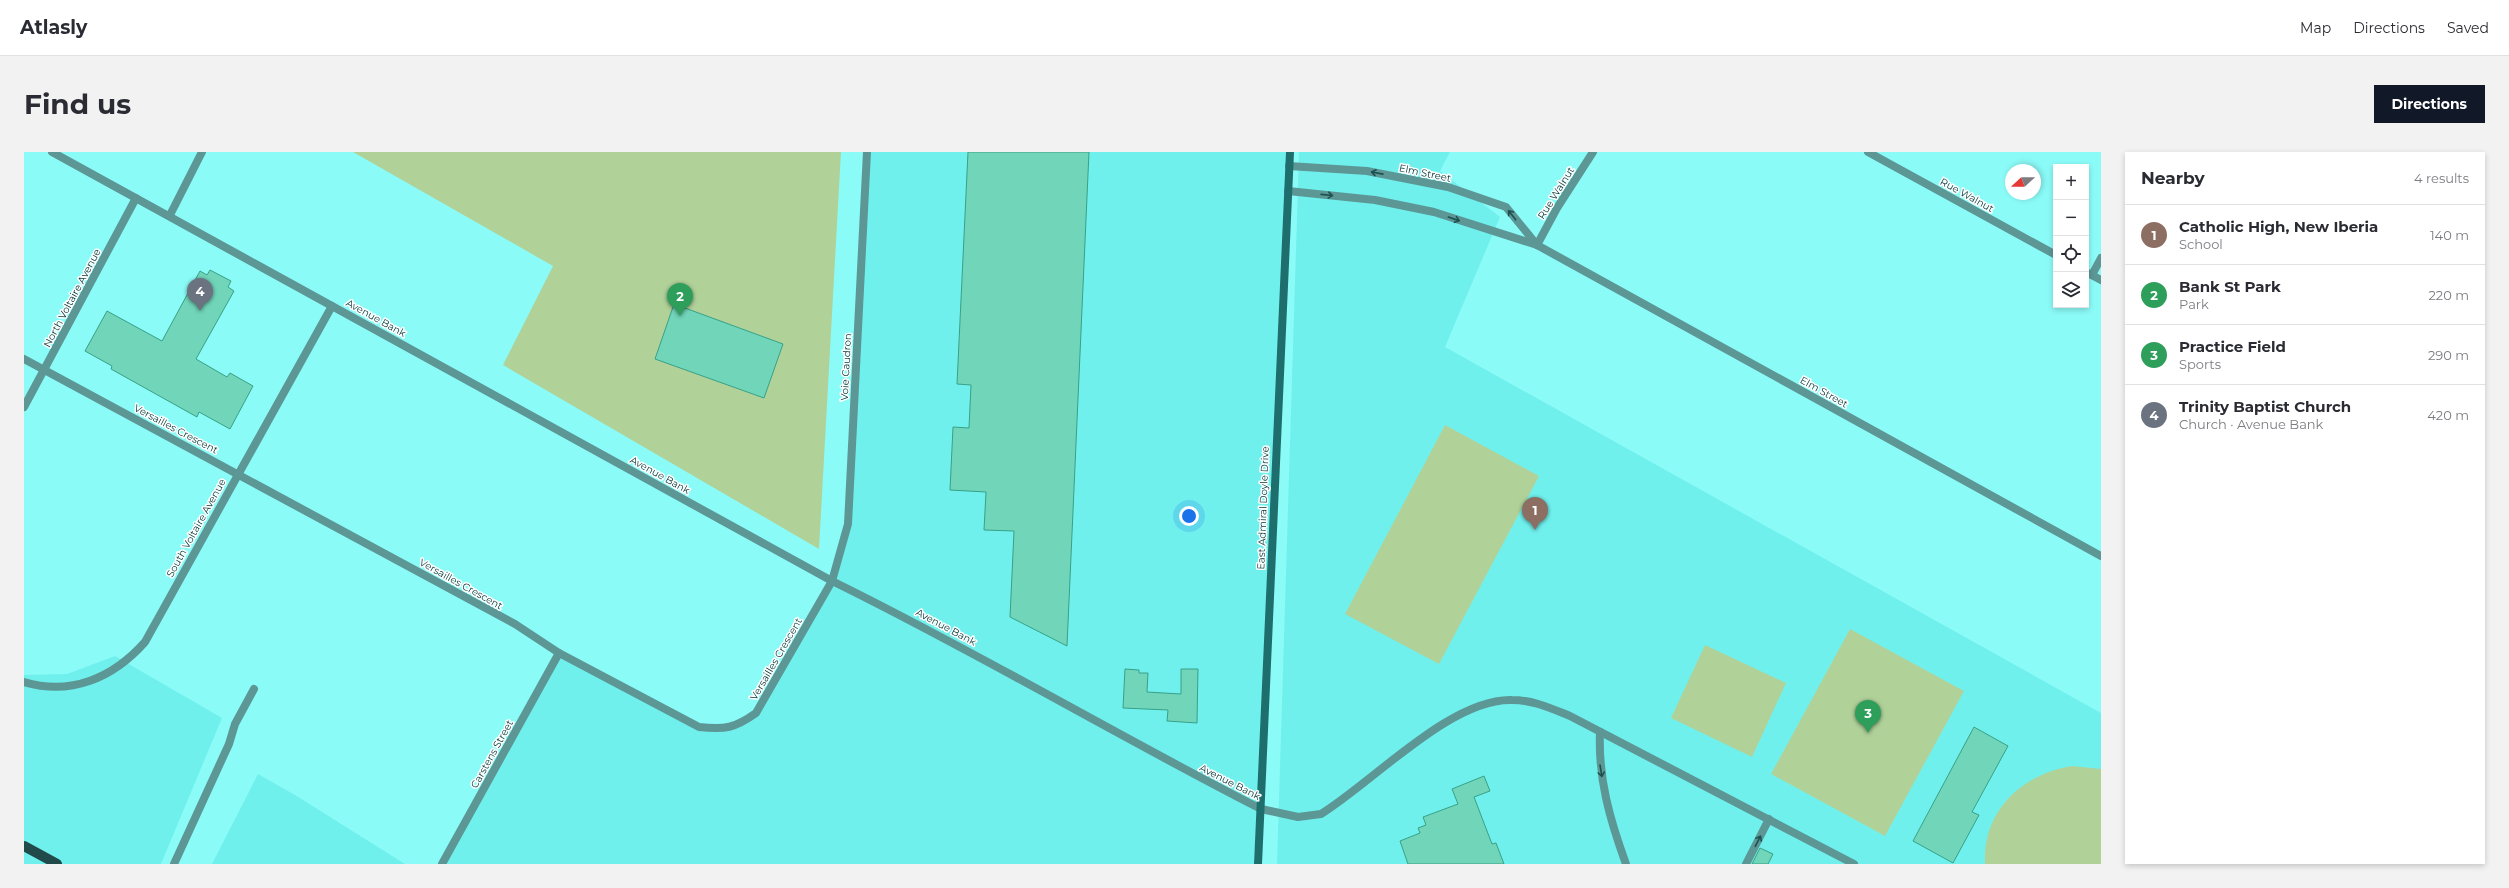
<!DOCTYPE html>
<meta charset="utf-8">
<style>
:root{--surface:#fff;--page:#f2f2f3;--text:#2b2b33;--muted:#7c7c81;--line:#e1e1e2;--accent:#111827}
body{margin:0;font-family:Montserrat,sans-serif;background:var(--page);color:var(--text)}
.controls{position:absolute;right:12px;top:12px;display:grid;overflow:hidden;border-radius:0px;box-shadow:0 2px 6px #0003}
.controls button{width:36px;height:36px;display:grid;place-items:center;padding:0;border:0;border-bottom:1px solid var(--line);background:var(--surface);color:var(--text);font:20px sans-serif}
.compass{position:absolute;left:1981px;top:12px;width:36px;height:36px;border-radius:50%;background:var(--surface);box-shadow:0 2px 6px #0003;rotate:249deg}
.you{position:absolute;left:1165px;top:364px;width:14px;height:14px;margin:-10px;border:3px solid #fff;border-radius:50%;background:#1a73e8;box-shadow:0 0 0 6px #1a73e833}
.badge{display:grid;place-items:center;width:26px;height:26px;border-radius:50%;background:var(--accent);color:#fff;font-size:13px;font-weight:700}
.pin{position:absolute;translate:-50% -33px;filter:drop-shadow(0 1px 2px #0008)}
.pin::after{content:'';position:absolute;top:21px;width:14px;height:12px;background:inherit;clip-path:polygon(0 0,100% 0,50% 100%)}
.list{margin:0;padding:0;list-style:none}
h2{display:flex;justify-content:space-between;align-items:center;height:52px;margin:0;padding:0 16px;font-size:17px}
h2 small{font-size:13px;font-weight:400;color:var(--muted)}
.list li{display:grid;grid-template-columns:26px 1fr auto;gap:12px;align-items:center;box-sizing:border-box;height:60px;padding:0 16px;border-top:1px solid var(--line)}
.list b{display:block;font-size:15px;white-space:nowrap}
.list p{margin:0;font-size:13px;white-space:nowrap;color:var(--muted)}
.list em{font-size:13px;font-style:normal;color:var(--muted)}
.icon{flex:none;width:22px;height:22px;fill:none;stroke:currentColor;stroke-width:2;stroke-linecap:round;stroke-linejoin:round}
.map{position:relative;flex:none;width:2077px;height:712px;overflow:hidden;border-radius:0px}
header{display:flex;align-items:center;gap:24px;box-sizing:border-box;height:56px;padding:0 20px;background:var(--surface);border-bottom:1px solid var(--line)}
header strong{font-size:19px}
nav{display:flex;gap:22px;margin-inline-start:auto;font-size:14px}
.intro{display:flex;align-items:center;justify-content:space-between;box-sizing:border-box;height:96px;padding:0 24px}
h1{margin:0;font-size:28px}
.button{padding:10px 18px;border-radius:0px;background:var(--accent);color:#fff;font-size:14px;font-weight:700}
main{display:flex;gap:24px;padding:0 24px}
aside{flex:1;background:var(--surface);border-radius:0px;box-shadow:0 2px 6px #0003}
.map>svg:first-child{display:block}
.built{fill:#70f0ed}
.green{fill:#b0d299}
.building{fill:#71d5b9;stroke:#38a187}
.lines{fill:none;stroke-linecap:round;stroke-linejoin:round}
.lane{stroke:#5c9795;stroke-width:8}
.street{stroke:#5c9795;stroke-width:8}
.secondary{stroke:#1d6e6c;stroke-width:8}
.primary{stroke:#214b4a;stroke-width:10}
.oneway{stroke:#1c5150}
.labels{text-anchor:middle;dominant-baseline:central;stroke-width:3;stroke-linejoin:round;paint-order:stroke}
.street-label{font-size:10px;fill:#033;stroke:#fff}
</style>
<header>
<strong>Atlasly</strong>
<nav><a>Map</a><a>Directions</a><a>Saved</a></nav>
</header>
<div class="intro"><h1>Find us</h1><a class="button">Directions</a></div>
<main>
<div class="map">
<svg width="2077" height="712" viewBox="0 0 2077 712">
<rect width="100%" height="100%" fill="#8bfbf8"/>
<!-- built -->
<g class="built">
<path d="M843 0H1266L1230 712H418L535 501 675 575 695 577 732 561 808 429 824 372Z"/>
<path d="M1275 0H1426L1416 19 1476 65 1421 195 2077 561V712H1253Z"/>
<path d="M91 504 198 566 137 712H0V523L43 522Z"/>
<path d="M234 622 271 643 381 712H188Z"/>
</g>
<!-- green -->
<g class="green">
<path d="M329 0H817L795 397 479 213 529 114Z"/>
<path d="M1421 273 1515 324 1415 512 1321 462Z"/>
<path d="M1826 477 1940 539 1861 684 1747 622Z"/>
<path d="M1681 493 1762 531 1728 605 1647 566Z"/>
<path d="M2048 614 2077 617V712H1961C1958 659 1998 622 2048 614Z"/>
</g>
<!-- building -->
<g class="building">
<path d="M944 0H1065L1043 494 986 465 990 379 960 378 962 340 926 338 929 275 945 276 947 233 933 232Z"/>
<path d="M186 118 207 129 204 135 210 139 172 207 203 225 206 221 229 234 206 277 175 260 173 265 87 217 88 214 61 199 83 159 138 189 176 119 183 123Z"/>
<path d="M650 152 759 192 740 246 631 207Z"/>
<path d="M1101 517 1115 518V521H1124L1123 540 1157 542V517H1174L1173 571 1143 569 1144 558 1099 556Z"/>
<path d="M1950 575 1984 594 1948 660 1955 663 1929 711 1889 689Z"/>
<path d="M1460 624 1466 639 1450 645 1468 692 1472 691 1480 712H1384L1376 689 1396 681 1394 676 1402 673 1399 665 1434 652 1428 637Z"/>
<path d="M1736 696 1749 702 1744 712H1728Z"/>
</g>
<g class="lines">
<!-- lane -->
<g class="lane">
<path d="M1576 580C1574 627 1586 668 1602 712"/>
<path d="M1237 657 1274 665 1297 662C1349 630 1427 546 1488 548 1509 548 1526 556 1546 564L1830 712"/>
<path d="M1722 712 1745 667"/>
</g>
<!-- street -->
<g class="street">
<path d="M28 0 808 429C953 500 1092 583 1237 657"/>
<path d="M1844 0 2032 103"/>
<path d="M1265 14 1343 19 1424 35 1482 55 1513 93"/>
<path d="M1264 39 1351 48 1410 60 1513 93 2077 404"/>
<path d="M146 63 178 0"/>
<path d="M1513 93 1533 56 1569 0"/>
<path d="M2062 120 2077 128"/>
<path d="M2068 123 2077 106"/>
<path d="M0 207 491 472 535 501 675 575C701 578 711 576 732 561L808 429 824 372 843 0"/>
<path d="M0 255 112 46"/>
<path d="M0 530C47 544 89 526 121 490L308 154"/>
<path d="M150 712 205 592 211 572 230 537"/>
<path d="M418 712 535 501"/>
</g>
<!-- secondary -->
<path class="secondary" d="M1234 712 1266 0"/>
<!-- primary -->
<path class="primary" d="M0 694 33 712"/>
</g>
<!-- one-way arrows -->
<defs><path id="oneway-shaft" d="M-6 0H5M1.5-3L5.5 0L1.5 3" fill="none" stroke-width="1.6" stroke-linecap="round" stroke-linejoin="round"/></defs>
<g class="oneway">
<use href="#oneway-shaft" transform="translate(1353 21) rotate(-169)"/>
<use href="#oneway-shaft" transform="translate(1303 43) rotate(6)"/>
<use href="#oneway-shaft" transform="translate(1488 63) rotate(-128)"/>
<use href="#oneway-shaft" transform="translate(1430 67) rotate(19)"/>
<use href="#oneway-shaft" transform="translate(1577 619) rotate(81)"/>
<use href="#oneway-shaft" transform="translate(1734 689) rotate(-63)"/>
</g>
<g class="labels">
<!-- street labels -->
<g class="street-label">
<text transform="translate(1401 21) rotate(12)">Elm Street</text>
<text transform="translate(1532 41) rotate(-58)">Rue Walnut</text>
<text transform="translate(1943 43) rotate(29)">Rue Walnut</text>
<text transform="translate(48 146) rotate(-62)">North Voltaire Avenue</text>
<text transform="translate(352 166) rotate(29)">Avenue Bank</text>
<text transform="translate(822 215) rotate(-87)">Voie Caudron</text>
<text transform="translate(1800 240) rotate(29)">Elm Street</text>
<text transform="translate(152 277) rotate(28)">Versailles Crescent</text>
<text transform="translate(636 323) rotate(29)">Avenue Bank</text>
<text transform="translate(1239 356) rotate(-88)">East Admiral Doyle Drive</text>
<text transform="translate(172 376) rotate(-61)">South Voltaire Avenue</text>
<text transform="translate(437 432) rotate(29)">Versailles Crescent</text>
<text transform="translate(922 475) rotate(28)">Avenue Bank</text>
<text transform="translate(752 507) rotate(-60)">Versailles Crescent</text>
<text transform="translate(468 602) rotate(-61)">Carstens Street</text>
<text transform="translate(1206 630) rotate(27)">Avenue Bank</text>
</g>
</g>
</svg>
<div class="controls">
<button>+</button>
<button>−</button>
<button><svg class="icon" aria-label="locate" viewBox="0 0 24 24"><circle cx="12" cy="12" r="6"/><path d="M12 2v4M12 18v4M2 12h4M18 12h4"/></svg></button>
<button><svg class="icon" aria-label="layers" viewBox="0 0 24 24"><path d="M12 4l9 5-9 5-9-5zM3 14l9 5 9-5"/></svg></button>
</div>
<svg class="compass" viewBox="-18 -18 36 36"><path d="M0-13l5 13h-10z" fill="#e53935"/><path d="M0 13l5-13h-10z" fill="#7c7c81"/></svg>
<div class="you"></div>
<div class="pin badge" style="left:1511px;top:378px;background:#8d6e63">1</div>
<div class="pin badge" style="left:656px;top:164px;background:#2e9e5b">2</div>
<div class="pin badge" style="left:1844px;top:581px;background:#2e9e5b">3</div>
<div class="pin badge" style="left:176px;top:159px;background:#6b7280">4</div>
</div>
<aside>
<h2>Nearby<small>4 results</small></h2>
<ul class="list">
<li><span class="badge" style="background:#8d6e63">1</span><div><b>Catholic High, New Iberia</b><p>School</p></div><em>140 m</em></li>
<li><span class="badge" style="background:#2e9e5b">2</span><div><b>Bank St Park</b><p>Park</p></div><em>220 m</em></li>
<li><span class="badge" style="background:#2e9e5b">3</span><div><b>Practice Field</b><p>Sports</p></div><em>290 m</em></li>
<li><span class="badge" style="background:#6b7280">4</span><div><b>Trinity Baptist Church</b><p>Church · Avenue Bank</p></div><em>420 m</em></li>
</ul>
</aside>
</main>
